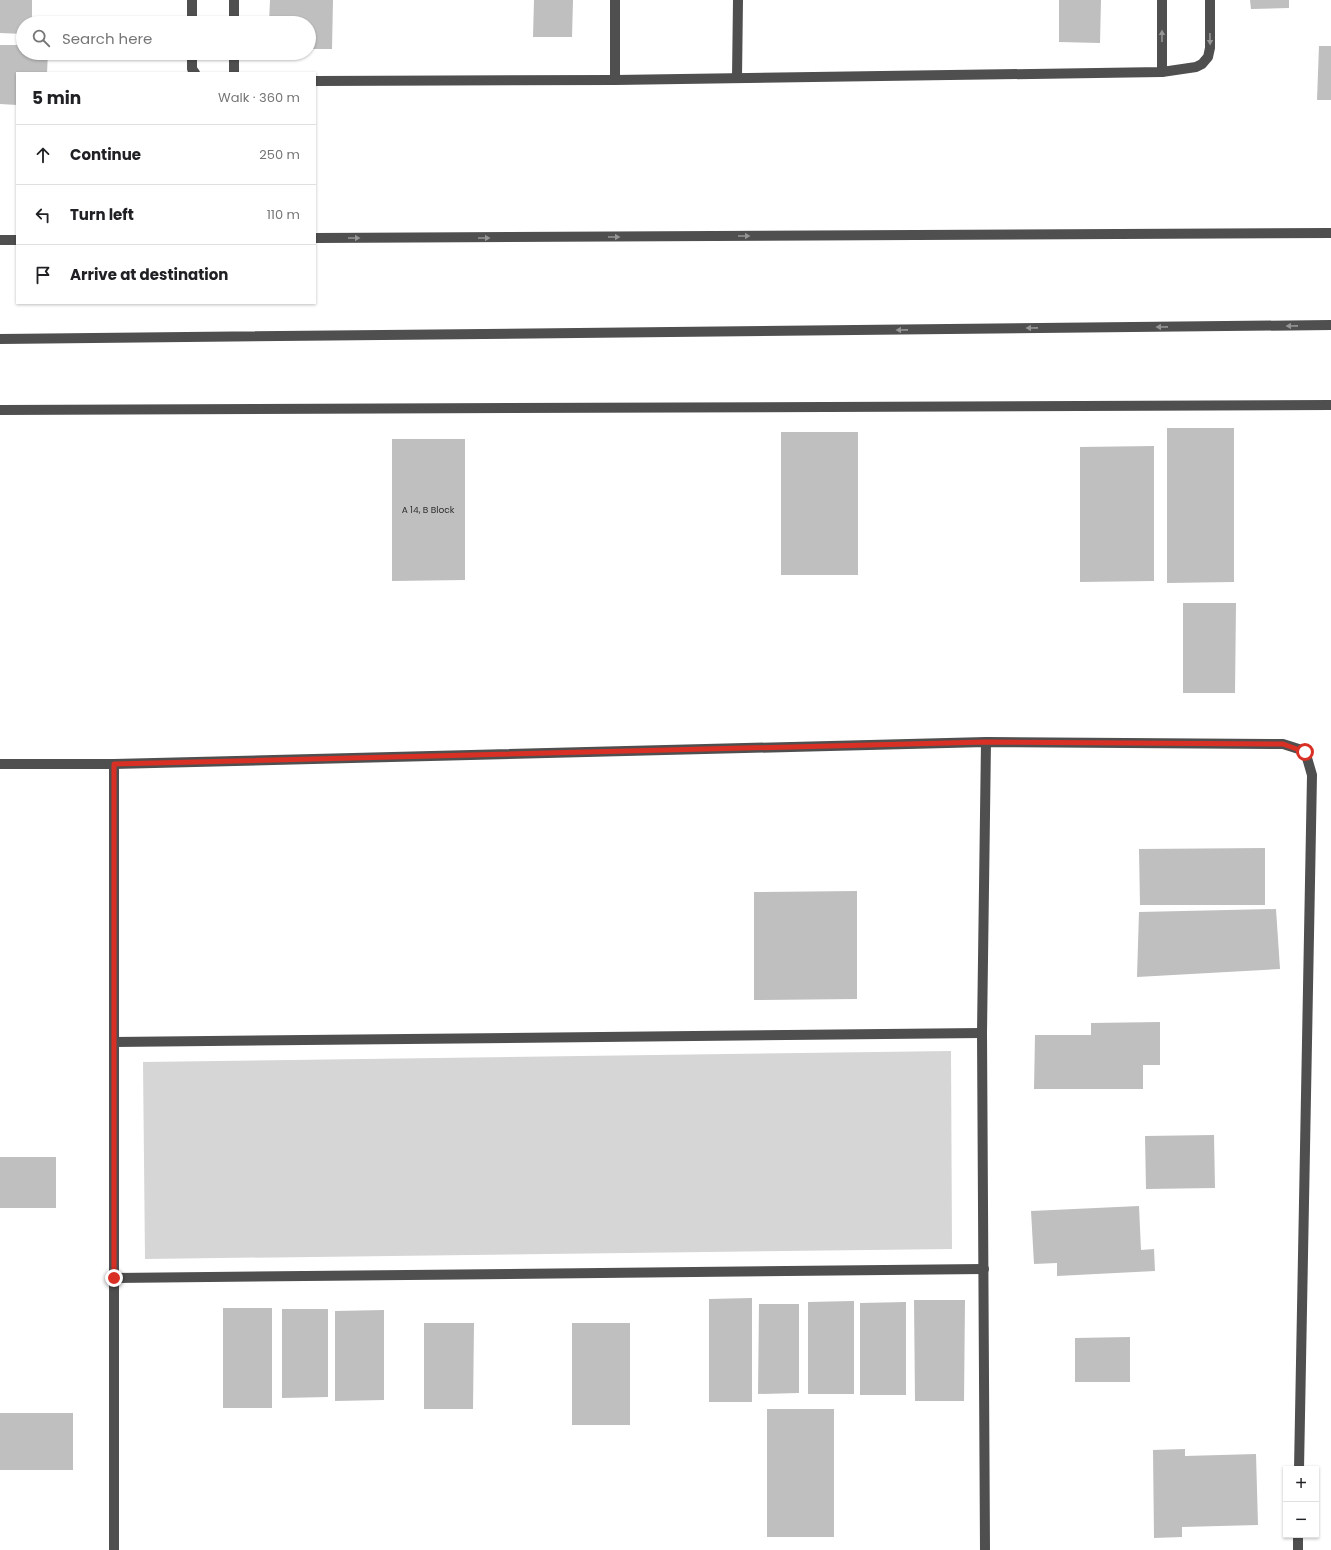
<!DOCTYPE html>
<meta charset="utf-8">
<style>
:root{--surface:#fff;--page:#f2f2f2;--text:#202124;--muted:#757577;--line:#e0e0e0}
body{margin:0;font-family:Poppins,sans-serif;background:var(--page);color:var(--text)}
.controls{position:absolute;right:12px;bottom:12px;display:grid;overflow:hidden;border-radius:0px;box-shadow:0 1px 3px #0004}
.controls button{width:36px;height:36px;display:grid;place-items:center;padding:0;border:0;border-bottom:1px solid var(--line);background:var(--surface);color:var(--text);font:20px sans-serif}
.stop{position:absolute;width:12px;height:12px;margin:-9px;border:3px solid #d93025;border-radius:50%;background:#fff}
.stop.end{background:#d93025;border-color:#fff;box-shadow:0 1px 4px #0008}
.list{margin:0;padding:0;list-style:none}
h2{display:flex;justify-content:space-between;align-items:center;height:52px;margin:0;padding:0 16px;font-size:17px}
h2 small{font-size:13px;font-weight:400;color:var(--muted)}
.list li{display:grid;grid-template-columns:26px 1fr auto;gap:12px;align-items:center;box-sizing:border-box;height:60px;padding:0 16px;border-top:1px solid var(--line)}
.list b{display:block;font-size:15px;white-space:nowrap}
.list em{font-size:13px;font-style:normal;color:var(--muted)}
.icon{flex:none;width:22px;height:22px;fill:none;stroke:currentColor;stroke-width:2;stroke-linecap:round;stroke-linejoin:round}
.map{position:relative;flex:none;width:1331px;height:1550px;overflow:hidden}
.search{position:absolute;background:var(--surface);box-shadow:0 1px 3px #0004;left:16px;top:16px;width:300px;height:44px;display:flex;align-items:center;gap:10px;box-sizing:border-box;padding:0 14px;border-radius:22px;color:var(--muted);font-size:15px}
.panel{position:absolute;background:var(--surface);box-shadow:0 1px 3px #0004;left:16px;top:72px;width:300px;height:232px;border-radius:0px}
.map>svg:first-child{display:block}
.green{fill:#d6d6d6}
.building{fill:#bfbfbf}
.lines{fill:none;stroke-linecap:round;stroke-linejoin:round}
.minor{stroke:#4f4f4f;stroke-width:10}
.oneway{fill:#959595}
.route{stroke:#d93025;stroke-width:5}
.labels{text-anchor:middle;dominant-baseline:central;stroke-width:3.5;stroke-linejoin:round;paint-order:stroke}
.number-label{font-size:9px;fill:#303030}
</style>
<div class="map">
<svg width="1331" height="1550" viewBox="0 0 1331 1550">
<rect width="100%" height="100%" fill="#fff"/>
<!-- green -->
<path class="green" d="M951 1051 952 1249 145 1259 143 1062Z"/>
<!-- building -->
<g class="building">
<path d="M0 0H32V23H23V34L0 33Z"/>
<path d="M270 0H333L332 49H309V23H269Z"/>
<path d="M534 0H573L572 37H533Z"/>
<path d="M1059 0H1101L1100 43 1059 42Z"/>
<path d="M1250 0H1289V8L1251 9Z"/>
<path d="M0 45H23V53H48L47 73H17V105L0 104Z"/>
<path d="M1319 46H1331V100H1317Z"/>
<path d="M1167 428H1234V582L1167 583Z"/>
<rect x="781" y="432" width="77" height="143"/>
<path d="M392 439H465V580L392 581Z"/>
<path d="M1154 446V581L1080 582V447Z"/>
<path d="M1183 603H1236L1235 693H1183Z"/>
<path d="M1265 848V905H1140L1139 849Z"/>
<path d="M857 891V999L754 1000V892Z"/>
<path d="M1276 909 1280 969 1137 977 1139 912Z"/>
<path d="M1160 1022V1065H1143V1089H1034L1035 1035H1091V1023Z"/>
<path d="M1214 1135 1215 1188 1146 1189 1145 1136Z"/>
<rect x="0" y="1157" width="56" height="51"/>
<path d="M1139 1206 1141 1250 1154 1249 1155 1271 1057 1276V1263L1034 1264 1031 1211Z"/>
<path d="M752 1298V1402H709V1299Z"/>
<path d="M914 1300H965L964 1401H915Z"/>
<path d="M854 1301V1394H808V1302Z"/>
<path d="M906 1302V1395H860V1303Z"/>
<path d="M759 1304H799V1393L758 1394Z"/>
<rect x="223" y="1308" width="49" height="100"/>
<path d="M282 1309H328V1397L282 1398Z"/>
<path d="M384 1310V1400L335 1401V1311Z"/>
<path d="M424 1323H474L473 1409H424Z"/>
<rect x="572" y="1323" width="58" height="102"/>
<path d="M1130 1337V1382H1075V1338Z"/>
<rect x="767" y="1409" width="67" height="128"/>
<rect x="0" y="1413" width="73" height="57"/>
<path d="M1185 1449V1456L1256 1454 1258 1525 1182 1527V1537L1154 1538 1153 1450Z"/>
</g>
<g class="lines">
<!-- minor -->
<g class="minor">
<path d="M192 0V23"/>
<path d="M234 0V23"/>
<path d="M615 0V80"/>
<path d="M1162 0V72"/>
<path d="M192 53V69L195 73"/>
<path d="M234 53V73"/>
<path d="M737 78 738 0"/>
<path d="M315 81 615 80 1162 72 1196 67 1202 64 1208 57 1210 48V0"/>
<path d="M315 238 1331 233"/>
<path d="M0 240H17"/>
<path d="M0 339 1331 325"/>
<path d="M0 410 1331 405"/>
<path d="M0 764H114L986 742 1283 744 1305 751 1312 775 1299 1469"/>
<path d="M114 1042 982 1033"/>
<path d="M114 1278 984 1269"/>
<path d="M114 1550V764"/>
<path d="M985 1550 982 1033 986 742"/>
<path d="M1298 1550V1535"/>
</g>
</g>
<!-- one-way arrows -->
<defs><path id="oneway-solid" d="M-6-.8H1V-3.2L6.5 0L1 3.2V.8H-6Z"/></defs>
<g class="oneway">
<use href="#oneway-solid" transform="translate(1162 36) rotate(-90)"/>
<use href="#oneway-solid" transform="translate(1210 39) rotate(89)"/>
<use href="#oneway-solid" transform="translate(744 236)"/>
<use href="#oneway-solid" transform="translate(614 237)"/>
<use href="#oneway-solid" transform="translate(354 238)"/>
<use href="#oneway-solid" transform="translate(484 238)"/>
<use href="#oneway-solid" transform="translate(1292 326) rotate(179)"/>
<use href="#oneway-solid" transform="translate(1162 327) rotate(179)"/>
<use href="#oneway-solid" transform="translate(1032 328) rotate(179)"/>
<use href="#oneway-solid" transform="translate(902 330) rotate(179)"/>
</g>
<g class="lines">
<!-- route -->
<path class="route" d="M114 1278V764L986 742 1283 744 1305 752"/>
</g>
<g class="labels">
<!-- number labels -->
<g class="number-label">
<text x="428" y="510">A 14, B Block</text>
</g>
</g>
</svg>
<div class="controls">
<button>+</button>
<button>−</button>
</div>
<div class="stop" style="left:1305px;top:752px"></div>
<div class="stop end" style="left:114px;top:1278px"></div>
<div class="search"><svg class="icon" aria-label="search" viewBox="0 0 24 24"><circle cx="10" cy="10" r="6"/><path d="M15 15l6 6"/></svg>Search here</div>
<section class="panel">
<h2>5 min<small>Walk · 360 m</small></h2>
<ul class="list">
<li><svg class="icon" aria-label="ahead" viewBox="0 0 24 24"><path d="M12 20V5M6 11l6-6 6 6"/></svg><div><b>Continue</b></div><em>250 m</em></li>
<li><svg class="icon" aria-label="left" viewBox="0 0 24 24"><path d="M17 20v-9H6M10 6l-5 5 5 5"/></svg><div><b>Turn left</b></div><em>110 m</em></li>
<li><svg class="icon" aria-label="arrive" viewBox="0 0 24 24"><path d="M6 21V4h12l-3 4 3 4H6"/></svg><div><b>Arrive at destination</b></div></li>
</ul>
</section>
</div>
